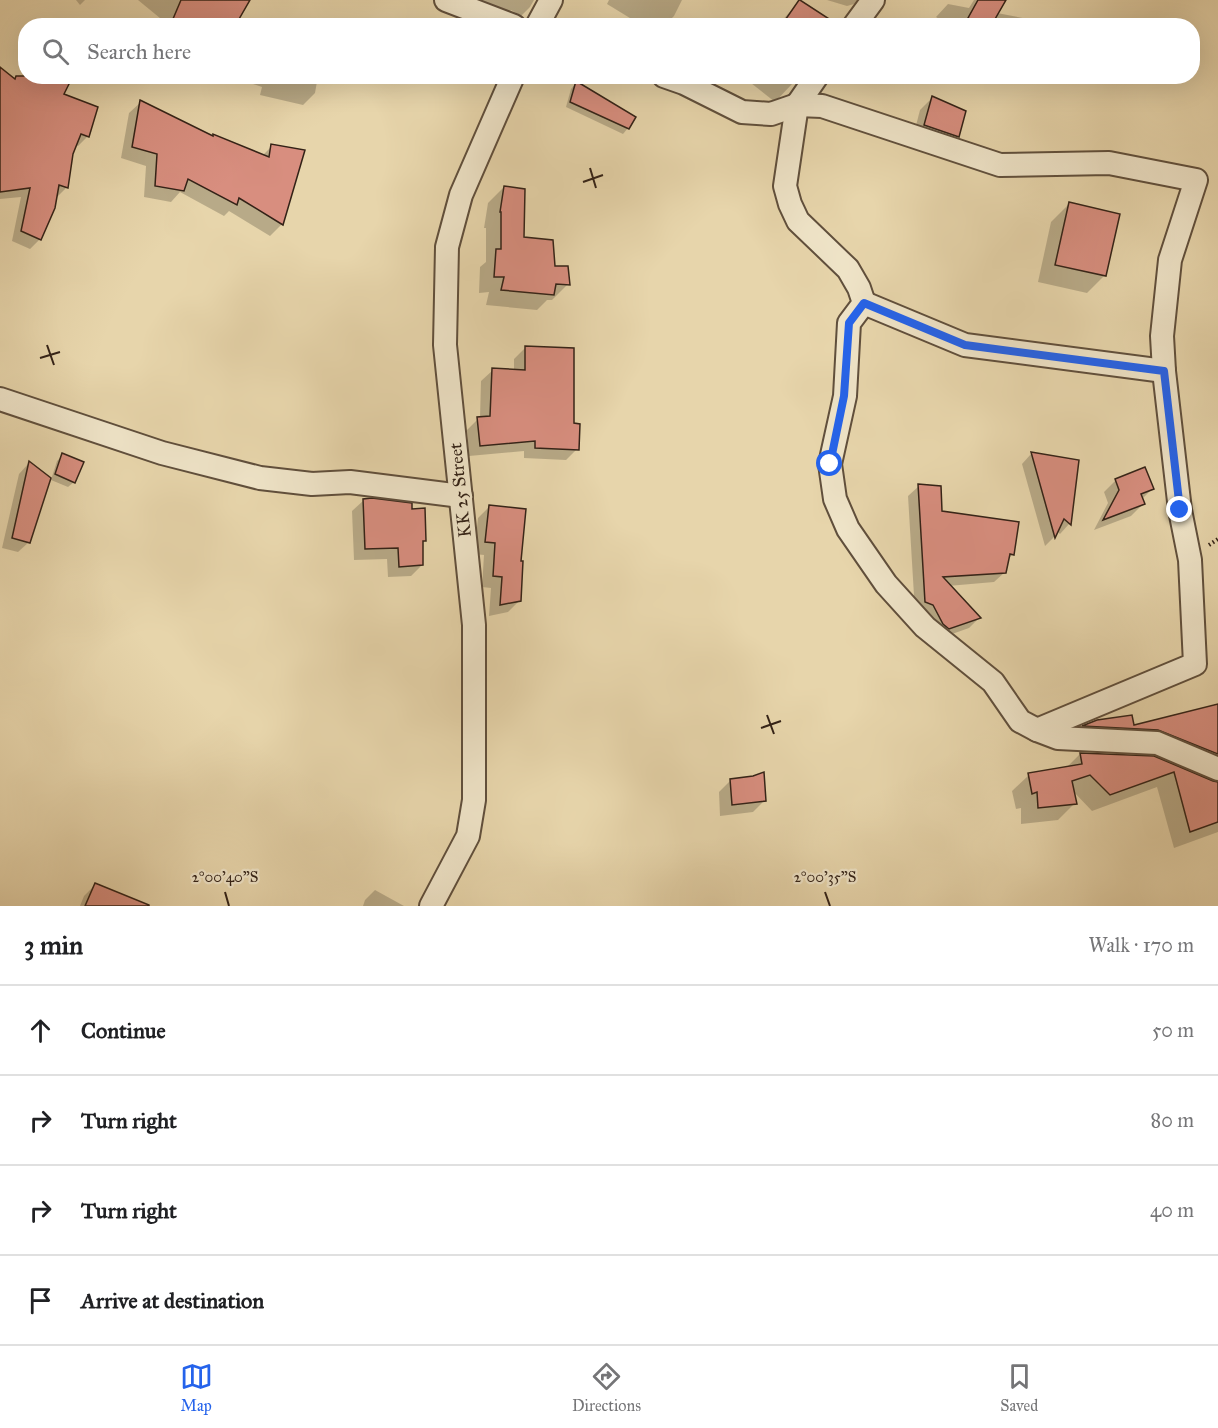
<!DOCTYPE html>
<meta charset="utf-8">
<style>
:root{--surface:#fff;--page:#f6f6f6;--text:#202124;--muted:#757577;--line:#e0e0e0;--accent:#2563eb}
body{margin:0;font-family:"IM FELL Great Primer",serif;background:var(--page);color:var(--text)}
.stop{position:absolute;width:18px;height:18px;margin:-14px;border:4px solid #2563eb;border-radius:50%;background:#fff}
.stop.end{background:#2563eb;border-color:#fff;box-shadow:0 2px 6px #0008}
.list{margin:0;padding:0;list-style:none}
h2{display:flex;justify-content:space-between;align-items:center;height:78px;margin:0;padding:0 24px;font-size:26px}
h2 small{font-size:20px;font-weight:400;color:var(--muted)}
.list li{display:grid;grid-template-columns:39px 1fr auto;gap:18px;align-items:center;box-sizing:border-box;height:90px;padding:0 24px;border-top:2px solid var(--line)}
.list b{display:block;font-size:22px;white-space:nowrap}
.list em{font-size:20px;font-style:normal;color:var(--muted)}
.icon{flex:none;width:33px;height:33px;fill:none;stroke:currentColor;stroke-width:2;stroke-linecap:round;stroke-linejoin:round}
.map{position:relative;flex:none;width:1218px;height:906px;overflow:hidden}
.search{position:absolute;background:var(--surface);box-shadow:0 6px 24px #0002;left:18px;right:18px;top:18px;height:66px;display:flex;align-items:center;gap:15px;box-sizing:border-box;padding:0 21px;border-radius:24px;color:var(--muted);font-size:22px}
.sheet{height:438px;background:var(--surface)}
nav{display:flex;justify-content:space-around;align-items:center;box-sizing:border-box;height:84px;border-top:2px solid var(--line);background:var(--surface);font-size:16px;color:var(--muted)}
nav a{display:grid;justify-items:center;gap:3px}
nav .on{color:var(--accent)}
.map>svg:first-child{display:block}
.shadow{fill:#0003}
.building{fill:#d88e7f;stroke:#332217;stroke-width:1.5}
.lines{fill:none;stroke-linecap:round;stroke-linejoin:round}
.minor-casing{stroke:#604f3c;stroke-width:26}
.path{stroke:#332217;stroke-width:4;stroke-dasharray:1.5 3;stroke-linecap:butt}
.minor{stroke:#efe4c8;stroke-width:22}
.route{stroke:#2563eb;stroke-width:8}
.ticks{fill:none;stroke:#332217;stroke-width:2}
.labels{text-anchor:middle;dominant-baseline:central;stroke-width:4.5;stroke-linejoin:round;paint-order:stroke}
.street-label{font-size:18px;fill:#332217;stroke:#efe4c8}
.ticks-label{font-size:15px;text-anchor:middle;fill:#332217;stroke:#efe4c8;stroke-width:4.5;stroke-linejoin:round;paint-order:stroke}
</style>
<div class="map">
<svg width="1218" height="906" viewBox="0 0 1218 906">
<rect width="100%" height="100%" fill="#e7d5ab"/>
<filter id="stains"><feTurbulence type="fractalNoise" baseFrequency=".00333" numOctaves="4"/><feColorMatrix values="0 0 0 0 .2 0 0 0 0 .09 0 0 0 0 .02 0 0 0 .5 -.17"/></filter>
<radialGradient id="worn" r=".72"><stop offset=".6" stop-color="#630" stop-opacity="0"/><stop offset="1" stop-color="#630" stop-opacity=".3"/></radialGradient>
<!-- shadow -->
<g class="shadow">
<path d="M76 0H85L80 5Z"/>
<path d="M138 0H248L233 26H165L166 23Z"/>
<path d="M471 0H534L530 7 521 16 511 10 502 19Z"/>
<path d="M609 0H682L674 16 664 26H643L607 4Z"/>
<path d="M827 0H858L854 4 847 6Z"/>
<path d="M974 0H1005L997 13 1033 20 1032 26H950L936 17 948 4 969 8Z"/>
<path d="M799 2 833 26H777Z"/>
<path d="M0 68 14 80 17 77 88 136 78 146 75 145 71 154 67 187 57 197H56L54 207 40 239 30 249 12 241 21 197 0 199Z"/>
<path d="M242 76H318L315 93 303 105 260 95 262 87 241 80Z"/>
<path d="M742 76H798L792 84 775 102Z"/>
<path d="M576 83 628 128 623 134 566 107 571 89Z"/>
<path d="M932 98 958 137 946 148 913 137 920 110Z"/>
<path d="M141 102 212 137 262 156 272 146 303 151 282 224 270 236 229 211 224 216 180 192 171 202 144 197 146 166 121 158 129 113Z"/>
<path d="M504 187 522 238 553 267 568 284 552 300H547L537 310 486 305 489 292 479 293 480 267 486 262V228H484L488 203Z"/>
<path d="M1069 204 1105 275 1087 293 1038 282 1051 222Z"/>
<path d="M525 348 572 425 577 449 566 460 524 458V451L469 456 467 430 478 419 480 418 481 381 493 370 514 371V359Z"/>
<path d="M1031 454 1078 461 1069 524 1060 534 1057 531 1054 537 1045 546 1022 464Z"/>
<path d="M63 455 74 482 68 487 51 480 57 461Z"/>
<path d="M29 463V542L18 552 2 548 19 474Z"/>
<path d="M1116 480 1152 489 1142 499 1143 504 1131 516 1094 530 1108 503 1104 492Z"/>
<path d="M919 486 941 513 1013 554 1007 560 1005 572 994 582 948 586 979 618 969 628 938 639 915 612 908 496Z"/>
<path d="M364 500 425 540 421 544 422 565 411 576 388 577 387 559 354 560 352 511Z"/>
<path d="M490 506 519 562 520 600 508 612 489 616 491 588 482 587 484 555 474 554 478 518Z"/>
<path d="M1218 705V772L1140 747 1067 743 1083 727 1097 721 1132 727Z"/>
<path d="M1080 754 1154 758 1218 784V832L1174 848 1157 787 1092 811 1072 790 1075 803 1058 820 1021 824V808L1016 809 1012 791 1029 775 1066 768Z"/>
<path d="M731 780 765 800 753 812 720 816 719 792Z"/>
<path d="M95 885 131 906H80L84 896Z"/>
<path d="M375 890 404 906H363L365 900Z"/>
</g>
<!-- building -->
<g class="building">
<path d="M181 0H250L235 26H170Z"/>
<path d="M799 0H800L840 26H781Z"/>
<path d="M978 0H1006L991 26H982L968 18Z"/>
<path d="M0 67 15 79 16 76H73L64 94 98 107 89 137 81 134 73 154 68 188 59 185 55 208 41 240 21 231 30 188 0 192Z"/>
<path d="M576 81 636 117 629 129 570 102Z"/>
<path d="M932 96 966 111 959 137 924 125Z"/>
<path d="M140 100 213 136V134L269 157 271 144 305 150 283 225 239 198 237 205 188 179 184 191 155 186 157 154 132 147Z"/>
<path d="M504 186 525 189 524 237 553 240 555 266H568L570 285 556 284 554 295 501 290 504 277H494L496 249H501V212H500Z"/>
<path d="M1069 202 1120 214 1106 276 1055 265Z"/>
<path d="M525 346 574 348V423L580 424 579 450 535 448V441L480 446 477 417 490 416 492 368 525 370Z"/>
<path d="M1031 452 1079 460 1071 525 1064 519 1055 538Z"/>
<path d="M62 453 84 462 75 483 55 474Z"/>
<path d="M29 461 51 478 30 543 12 538Z"/>
<path d="M1145 467 1154 489 1141 494 1145 504 1103 520 1119 490 1115 479Z"/>
<path d="M918 484 941 486 942 511 1019 522 1014 555 1010 554 1006 573 943 577 981 618 949 629 943 624 933 605 925 602Z"/>
<path d="M372 498 412 503V509L425 508 426 541H423V565L399 567 398 548 365 549 363 499Z"/>
<path d="M489 505 526 509 521 561H523L521 601 500 605 502 577 493 576 495 543 485 542Z"/>
<path d="M1218 704V754L1158 730 1082 726 1097 720 1132 715 1134 725Z"/>
<path d="M1080 753 1154 756 1213 781 1218 782V822L1190 832 1174 772 1110 795 1090 775 1072 781 1077 804 1038 808 1037 792 1032 794 1028 773 1082 764Z"/>
<path d="M764 772 766 801 732 805 730 779 753 776Z"/>
<path d="M95 883 149 905V906H85Z"/>
</g>
<g class="lines">
<defs>
<g id="minor">
<path d="M446 0 514 26"/>
<path d="M537 26 551 0"/>
<path d="M854 26 873 0"/>
<path d="M664 76 684 83 742 112 771 114 797 105 822 106 1000 165 1109 163 1196 180 1170 260 1162 336 1164 371 1180 510 1190 560 1195 664 1037 730"/>
<path d="M817 76 797 105 785 186 790 204 798 221 848 269 859 288 864 303 849 323 845 396 830 464 835 499 848 529 886 584 925 627 993 682 1020 721 1037 730 1058 738 1157 743 1218 769"/>
<path d="M864 303 965 345 1164 371"/>
<path d="M0 399 162 453 260 478 312 484 350 482 461 496"/>
<path d="M431 906 468 836 474 800V625L445 345 447 247 461 195 513 76"/>
</g>
</defs>
<!-- minor casing -->
<use href="#minor" class="minor-casing"/>
<!-- path -->
<path class="path" d="M1209 545 1218 539"/>
<!-- minor -->
<use href="#minor" class="minor"/>
</g>
<g class="lines">
<!-- route -->
<path class="route" d="M830 464 844 396 849 323 864 303 965 345 1164 371 1180 510"/>
</g>
<!-- ticks -->
<path class="ticks" d="M590 168 596 188M583 182 603 175M47 345 54 365M40 358 60 352M767 715 774 734M761 728 781 721M225 892 229 906M825 892 830 906"/>
<g class="labels">
<!-- street labels -->
<g class="street-label">
<text transform="translate(460 490) rotate(-96)">KK 25 Street</text>
</g>
</g>
<g class="ticks-label">
<text x="225" y="882">2°00'40"S</text>
<text x="825" y="882">2°00'35"S</text>
</g>
<rect width="100%" height="100%" filter="url(#stains)"/>
<rect width="100%" height="100%" fill="url(#worn)"/>
</svg>
<div class="stop" style="left:830px;top:464px"></div>
<div class="stop end" style="left:1180px;top:510px"></div>
<div class="search"><svg class="icon" aria-label="search" viewBox="0 0 24 24"><circle cx="10" cy="10" r="6"/><path d="M15 15l6 6"/></svg>Search here</div>
</div>
<section class="sheet">
<h2>3 min<small>Walk · 170 m</small></h2>
<ul class="list">
<li><svg class="icon" aria-label="ahead" viewBox="0 0 24 24"><path d="M12 20V5M6 11l6-6 6 6"/></svg><div><b>Continue</b></div><em>50 m</em></li>
<li><svg class="icon" aria-label="right" viewBox="0 0 24 24"><path d="M7 20v-9h11M14 6l5 5-5 5"/></svg><div><b>Turn right</b></div><em>80 m</em></li>
<li><svg class="icon" aria-label="right" viewBox="0 0 24 24"><path d="M7 20v-9h11M14 6l5 5-5 5"/></svg><div><b>Turn right</b></div><em>40 m</em></li>
<li><svg class="icon" aria-label="arrive" viewBox="0 0 24 24"><path d="M6 21V4h12l-3 4 3 4H6"/></svg><div><b>Arrive at destination</b></div></li>
</ul>
</section>
<nav>
<a class="on"><svg class="icon" aria-label="map" viewBox="0 0 24 24"><path d="M3 6l6-2 6 2 6-2v14l-6 2-6-2-6 2zM9 4v14M15 6v14"/></svg>Map</a>
<a><svg class="icon" aria-label="directions" viewBox="0 0 24 24"><path d="M12 3l9 9-9 9-9-9zM9 14v-3h6M13 9l2 2-2 2"/></svg>Directions</a>
<a><svg class="icon" aria-label="saved" viewBox="0 0 24 24"><path d="M7 4h10v16l-5-4-5 4z"/></svg>Saved</a>
</nav>
